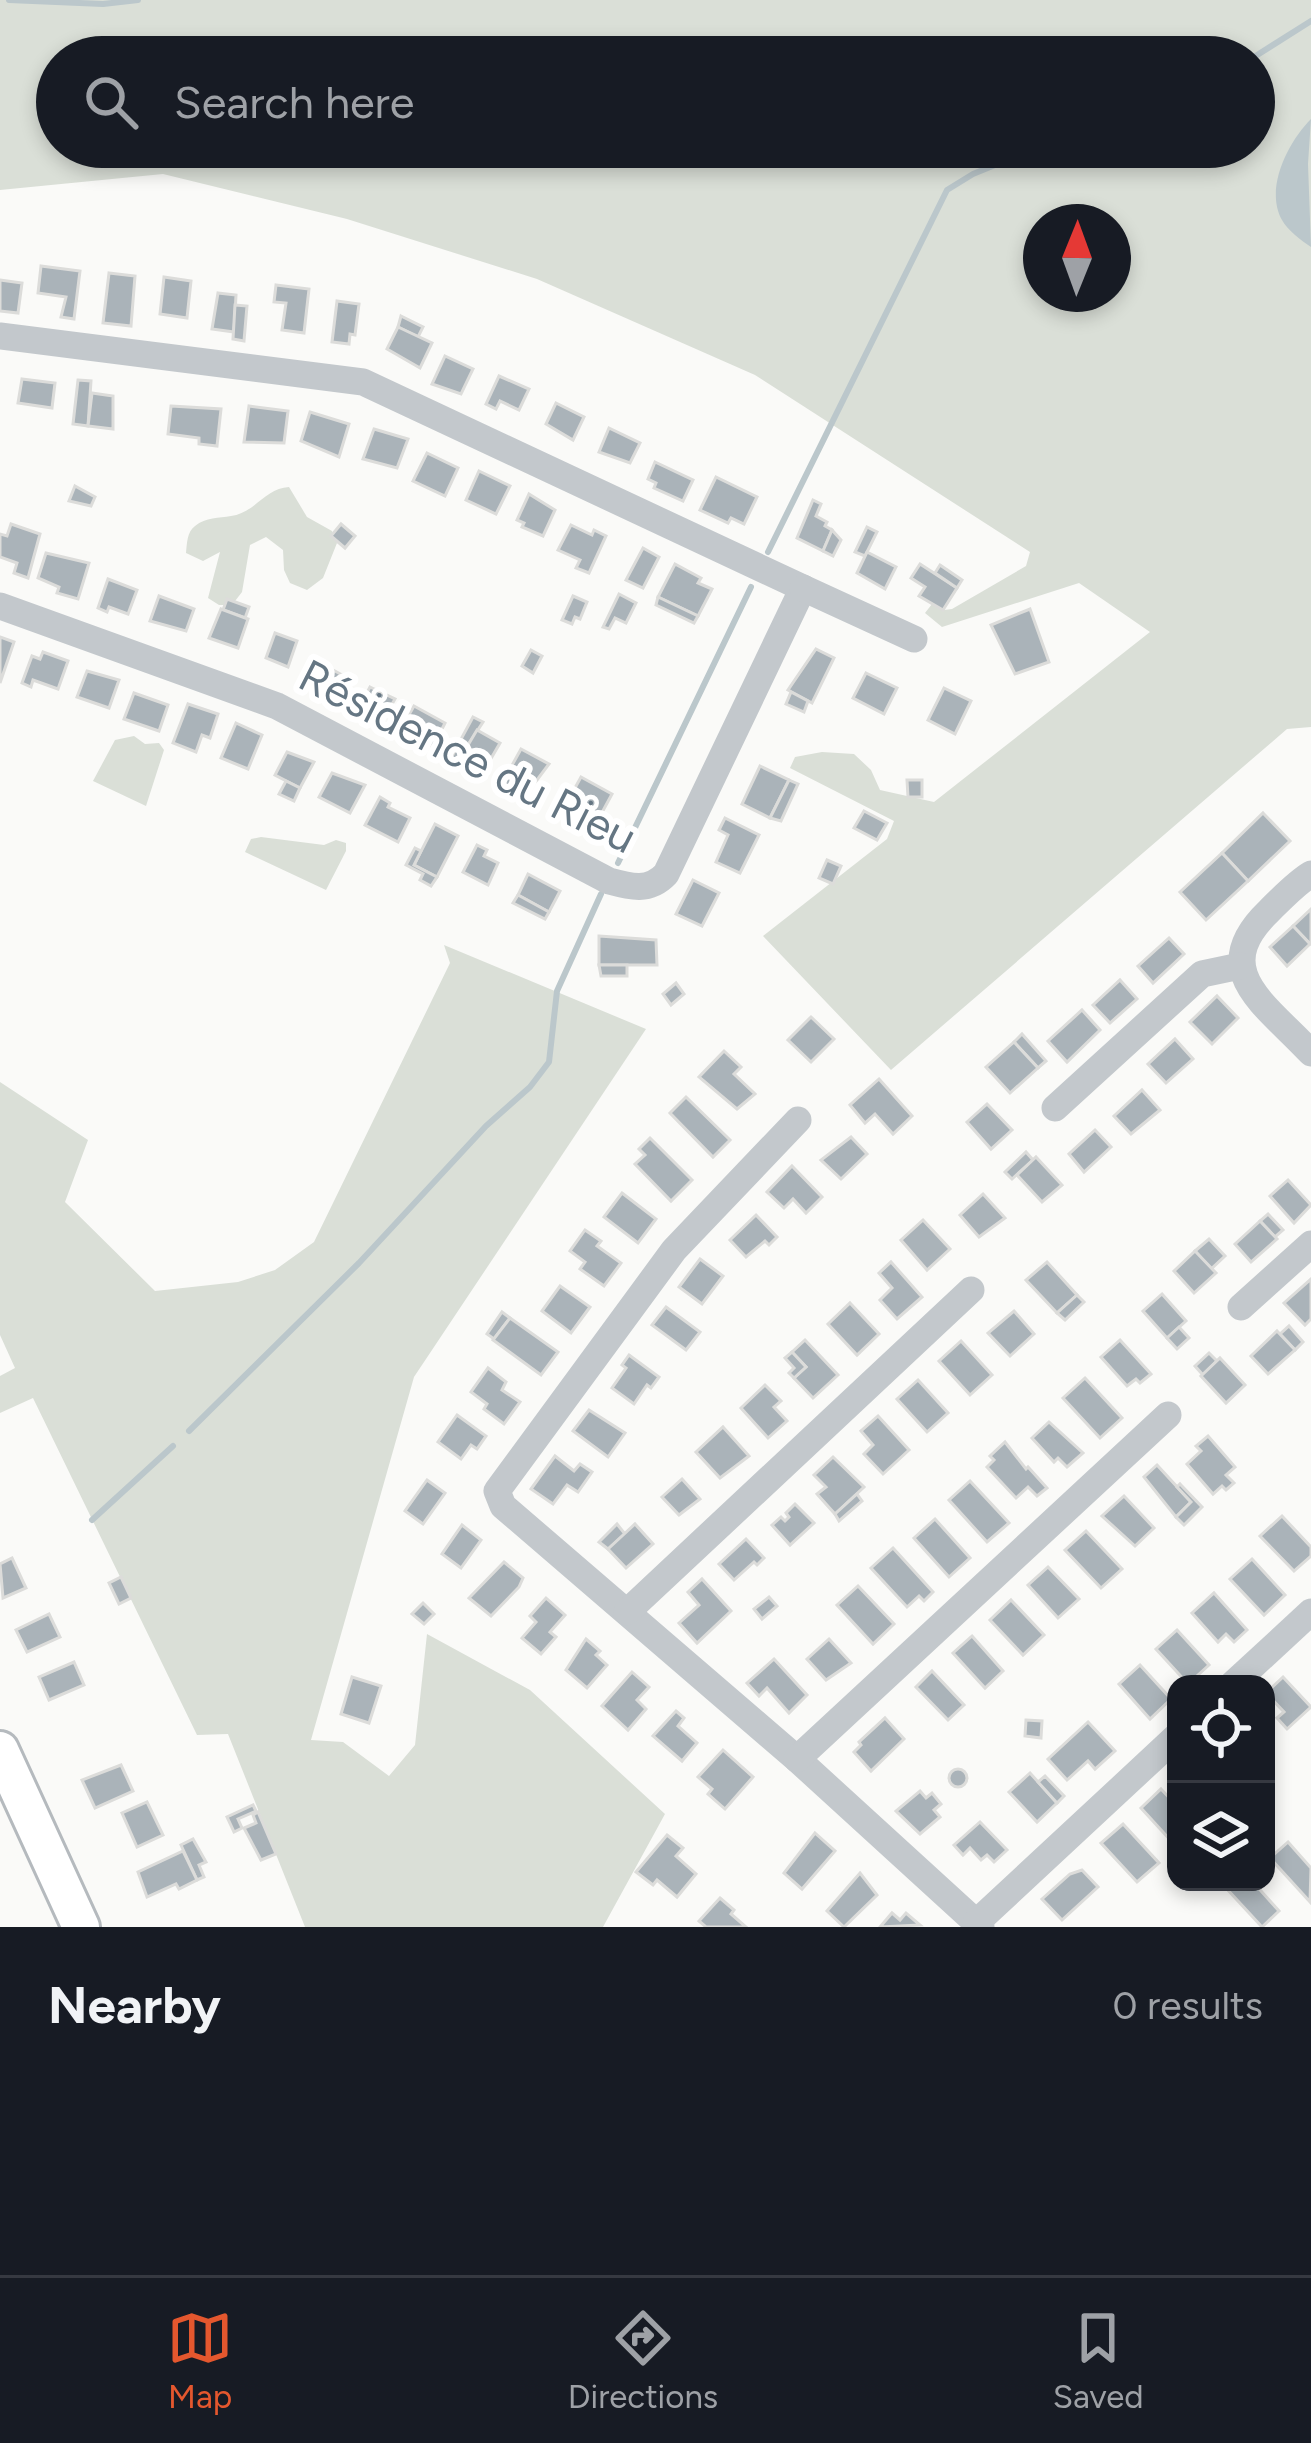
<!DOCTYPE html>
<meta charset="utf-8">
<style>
:root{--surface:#171b24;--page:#242831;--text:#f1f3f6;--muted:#9ea1a6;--line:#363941;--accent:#e4572e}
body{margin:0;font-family:Figtree,sans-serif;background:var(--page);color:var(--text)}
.controls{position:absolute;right:36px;bottom:36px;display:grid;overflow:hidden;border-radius:24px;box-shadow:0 6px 18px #0003}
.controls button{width:108px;height:108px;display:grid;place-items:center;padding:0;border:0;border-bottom:3px solid var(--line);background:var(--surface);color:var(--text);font:60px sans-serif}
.compass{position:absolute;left:1023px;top:204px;width:108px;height:108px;border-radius:50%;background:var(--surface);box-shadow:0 6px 18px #0003;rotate:1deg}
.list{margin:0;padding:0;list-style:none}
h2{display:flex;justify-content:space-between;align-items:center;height:156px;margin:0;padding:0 48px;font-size:51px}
h2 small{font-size:39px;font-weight:400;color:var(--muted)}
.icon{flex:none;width:66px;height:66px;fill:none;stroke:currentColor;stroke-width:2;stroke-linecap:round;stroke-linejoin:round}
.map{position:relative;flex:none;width:1311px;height:1927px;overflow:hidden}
.search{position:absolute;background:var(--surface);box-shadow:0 6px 18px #0003;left:36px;right:36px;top:36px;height:132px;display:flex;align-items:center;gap:30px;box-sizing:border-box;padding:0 42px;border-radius:66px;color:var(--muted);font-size:45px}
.sheet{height:348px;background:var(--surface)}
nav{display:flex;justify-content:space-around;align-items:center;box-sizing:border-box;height:168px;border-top:3px solid var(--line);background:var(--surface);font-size:33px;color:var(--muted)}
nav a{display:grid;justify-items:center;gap:6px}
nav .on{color:var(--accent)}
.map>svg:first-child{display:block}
.green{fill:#dadfd7;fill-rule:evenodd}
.water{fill:#bbc7cb}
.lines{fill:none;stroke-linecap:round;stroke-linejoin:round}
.stream{stroke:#bbc7cb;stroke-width:6}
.building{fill:#aab3b9;stroke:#dcdcda;stroke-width:3}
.major-casing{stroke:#b5babe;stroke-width:42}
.minor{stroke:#c3c8cc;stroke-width:27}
.major{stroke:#fff;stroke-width:36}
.labels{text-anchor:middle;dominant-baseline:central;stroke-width:12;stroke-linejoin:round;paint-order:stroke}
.street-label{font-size:45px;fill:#657683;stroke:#fff}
</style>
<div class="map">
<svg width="1311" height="1927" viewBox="0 0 1311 1927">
<rect width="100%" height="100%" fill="#fafaf8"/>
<!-- green -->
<g class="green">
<path d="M0 0H1311V727L1287 729 891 1070 763 936 887 839 894 821 790 768 795 757 822 752 854 754 871 770 880 790 934 802 1150 632 1079 583 942 627 925 613 932 604 944 610 952 609 1026 566 1030 552 755 375 537 279 347 219 163 174 0 190ZM57 57H1254V147H57ZM1041 222H1113V294H1041Z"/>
<path d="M289 487 307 517 332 531 337 543 323 578 307 590 290 583 284 570 283 550 266 537 250 545 242 592 232 605H219L208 598 220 552 203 561 186 553C187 543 187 532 195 526 206 517 219 518 231 516 255 513 265 488 289 487Z"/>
<path d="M134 736 145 744 159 743 164 750 146 806 93 781 115 740Z"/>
<path d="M261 837 324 845 336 840 346 843V851L326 890 245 852 251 839Z"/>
<path d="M444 945 646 1029 414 1377 311 1740 343 1742 389 1776 415 1745 427 1634 530 1690 665 1814 603 1927H305L228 1734 197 1735 33 1398 0 1413V1376L15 1368 0 1335V1082L88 1140 65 1202 155 1291 238 1282 275 1270 314 1242 450 963Z"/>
</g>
<!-- water -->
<path class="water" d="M1311 119 1308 164 1311 247C1302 241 1287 230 1282 220 1264 188 1289 141 1311 119Z"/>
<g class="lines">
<!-- stream -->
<g class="stream">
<path d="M9 0 103 4 138 0"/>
<path d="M1254 57 1311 21"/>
<path d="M768 552 947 190 973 174 1039 147"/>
<path d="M618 863 751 587"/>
<path d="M189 1431 359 1263 486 1126 530 1087 549 1062 557 991 601 894"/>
<path d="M92 1520 173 1446"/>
</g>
</g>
<!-- building -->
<g class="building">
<path d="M41 266 80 271 74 319 61 317 66 297 38 293Z"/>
<path d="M109 273 135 276 131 326 103 323Z"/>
<path d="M164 277 191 281 187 318 160 314Z"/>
<path d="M0 280 22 283 18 313 0 311Z"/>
<path d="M276 285 309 289 304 333 282 330 286 303 274 302Z"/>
<path d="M218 293 236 295 234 332 212 329Z"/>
<path d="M337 301 359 304 355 335 350 334 349 344 332 342Z"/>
<path d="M235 305 247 306 244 341 233 339Z"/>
<path d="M401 316 423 327 418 337 398 327Z"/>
<path d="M398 327 432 343 420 368 387 349Z"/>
<path d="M445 356 473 369 461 394 432 384Z"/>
<path d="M499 376 529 389 519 410 500 401 496 409 486 404Z"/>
<path d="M22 379 55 383 52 408 18 403Z"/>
<path d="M78 380 91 381 88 426 73 424Z"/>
<path d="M92 393 113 396V429L88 426Z"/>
<path d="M556 403 584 417 573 440 546 424Z"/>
<path d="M171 406 221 409 217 446 199 444V438L168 434Z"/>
<path d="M249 406 288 411 284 443 244 442Z"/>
<path d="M310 412 349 424 339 457 301 441Z"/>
<path d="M609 428 640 443 630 463 599 452Z"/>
<path d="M374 429 408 439 397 468 363 459Z"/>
<path d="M427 453 458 468 445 496 413 481Z"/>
<path d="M655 462 693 480 683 501 654 488 656 483 648 479Z"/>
<path d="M479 471 510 486 496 514 466 500Z"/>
<path d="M716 477 757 497 744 524 731 518 728 523 700 510Z"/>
<path d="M75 486 95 497 91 506 69 501Z"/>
<path d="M529 494 555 510 543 536 522 527 524 523 517 520Z"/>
<path d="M813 500 821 504 816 516 827 522 825 526 832 530 823 551 797 538Z"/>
<path d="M11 524 40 534 28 578 14 573 17 563 0 557V534L7 536Z"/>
<path d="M341 524 355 536 345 548 331 536Z"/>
<path d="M571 525 592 535 594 530 606 536 589 573 576 568 580 560 558 550Z"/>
<path d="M867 527 877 532 865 556 855 552Z"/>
<path d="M832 530 841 540 833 556 823 551Z"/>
<path d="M643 548 659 557 643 588 626 580Z"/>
<path d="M867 552 896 567 885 589 857 573Z"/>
<path d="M46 553 89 563 78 599 57 593 59 587 38 578Z"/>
<path d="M675 564 701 578 698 583 712 589 698 616 658 597Z"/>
<path d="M920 564 957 588 943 610 919 596 925 587 911 578Z"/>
<path d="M940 565 962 580 957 588 935 573Z"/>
<path d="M108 579 137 590 128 614 109 607 107 612 98 608Z"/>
<path d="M619 594 636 603 626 623 615 618 609 629 603 627Z"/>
<path d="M159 596 194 609 186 631 150 621Z"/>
<path d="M573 596 587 602 580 619 575 617 572 624 562 620Z"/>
<path d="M658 597 698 616 694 623 656 605Z"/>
<path d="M227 599 249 607 245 618 223 610Z"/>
<path d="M221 609 248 619 238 648 209 638Z"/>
<path d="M1030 609 1049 662 1015 674 991 625Z"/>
<path d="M275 633 297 641 288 667 266 658Z"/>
<path d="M0 637 14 642 0 683Z"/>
<path d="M816 649 834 658 812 703 788 690Z"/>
<path d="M531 650 542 656 533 673 522 666Z"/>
<path d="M43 652 68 661 58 689 33 680 31 687 22 683 32 656 40 659Z"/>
<path d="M315 660 344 676 332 699 303 684Z"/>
<path d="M87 671 119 680 109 708 77 697Z"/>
<path d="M866 673 897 688 884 714 853 698Z"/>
<path d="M370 687 395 699 380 725 365 717 368 712 359 708Z"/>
<path d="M944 688 971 701 955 734 928 720Z"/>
<path d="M791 692 808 701 804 712 786 704Z"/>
<path d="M134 693 168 705 159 731 124 719Z"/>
<path d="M188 704 218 714 210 738 202 735 196 752 173 743Z"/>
<path d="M414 706 445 723 433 747 398 734Z"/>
<path d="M473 717 483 722 468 745 460 741Z"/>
<path d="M236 723 262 735 248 769 221 758Z"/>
<path d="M477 730 500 743 482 774 450 760 460 741 468 745Z"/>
<path d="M521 749 549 764 525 796 500 787Z"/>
<path d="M287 752 314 762 300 788 275 775Z"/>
<path d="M760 766 789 780 770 818 742 804Z"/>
<path d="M332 773 365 785 350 813 319 797Z"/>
<path d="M581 777 612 794 598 820 564 808Z"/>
<path d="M789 780 798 784 781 821 770 818Z"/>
<path d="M907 780H922V797H908Z"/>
<path d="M286 781 300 788 294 801 279 794Z"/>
<path d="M380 797 390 803 388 807 410 818 398 842 365 825Z"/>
<path d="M864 811 887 823 877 840 854 828Z"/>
<path d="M1263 813 1290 841 1248 881 1222 853Z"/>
<path d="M725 818 759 835 740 873 716 862 728 835 719 830Z"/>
<path d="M435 824 458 836 437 877 414 865Z"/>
<path d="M477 845 487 850 484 856 498 863 488 885 463 872Z"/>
<path d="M415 848 421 851 414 865 437 877 431 886 420 880 423 874 406 865Z"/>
<path d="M1222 853 1248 881 1206 920 1180 892Z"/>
<path d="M827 860 841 866 833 884 819 878Z"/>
<path d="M528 874 560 891 549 912 518 895Z"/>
<path d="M693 880 719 893 702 926 676 914Z"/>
<path d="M518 895 549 912 545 919 513 903Z"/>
<path d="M1311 909V943L1310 944 1293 926Z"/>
<path d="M1293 926 1310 944 1287 966 1270 947Z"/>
<path d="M599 936 656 940 657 965H599Z"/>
<path d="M1169 938 1184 954 1153 983 1138 966Z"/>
<path d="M599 965H627V976H601Z"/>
<path d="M1120 980 1137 999 1110 1023 1093 1005Z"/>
<path d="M676 983 684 994 671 1005 663 994Z"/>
<path d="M1217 996 1238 1018 1212 1044 1190 1022Z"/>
<path d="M1082 1010 1100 1030 1067 1062 1048 1041Z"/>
<path d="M811 1017 834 1039 811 1062 788 1040Z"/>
<path d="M1022 1034 1046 1061 1038 1068 1014 1042Z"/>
<path d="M1175 1039 1193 1059 1166 1083 1148 1064Z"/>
<path d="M1014 1042 1038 1068 1010 1093 986 1067Z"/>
<path d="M724 1051 741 1067 734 1074 755 1094 737 1109 699 1077Z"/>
<path d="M879 1079 912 1116 893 1134 875 1114 865 1123 850 1105Z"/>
<path d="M1142 1090 1160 1110 1131 1134 1114 1116Z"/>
<path d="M686 1097 730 1140 713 1157 670 1113Z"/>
<path d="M987 1104 1012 1130 991 1149 967 1122Z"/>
<path d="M1095 1130 1111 1147 1084 1172 1069 1154Z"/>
<path d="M851 1137 867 1154 841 1179 821 1160Z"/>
<path d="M650 1138 692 1180 671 1201 635 1164 645 1155 639 1149Z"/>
<path d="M1026 1152 1033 1160 1012 1179 1005 1172Z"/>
<path d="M1036 1157 1062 1185 1042 1202 1017 1175Z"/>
<path d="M792 1166 822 1197 806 1213 793 1199 784 1208 767 1192Z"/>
<path d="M1288 1180 1311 1205 1294 1223 1270 1196Z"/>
<path d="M622 1193 656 1219 638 1243 604 1217Z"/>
<path d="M983 1194 1005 1218 979 1237 960 1215Z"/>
<path d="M1268 1214 1283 1230 1275 1237 1260 1221Z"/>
<path d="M756 1215 777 1237 769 1245 765 1241 746 1257 730 1240Z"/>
<path d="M923 1220 950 1249 927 1270 901 1240Z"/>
<path d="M1260 1221 1277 1239 1251 1262 1235 1244Z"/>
<path d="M585 1230 601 1241 597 1246 621 1263 604 1286 580 1269 585 1262 570 1251Z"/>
<path d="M1209 1239 1225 1256 1211 1269 1195 1251Z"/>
<path d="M1195 1251 1216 1273 1194 1293 1174 1271Z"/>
<path d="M700 1259 723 1276 702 1304 679 1287Z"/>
<path d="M891 1262 922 1297 897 1319 880 1300 892 1288 879 1273Z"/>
<path d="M1047 1262 1077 1295 1057 1313 1026 1280Z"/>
<path d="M1311 1279V1319L1305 1325 1284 1303Z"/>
<path d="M560 1286 590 1307 571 1333 542 1311Z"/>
<path d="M1162 1294 1186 1321 1167 1338 1143 1311Z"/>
<path d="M1077 1295 1084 1302 1065 1320 1057 1313Z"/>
<path d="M850 1303 879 1334 857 1355 828 1324Z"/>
<path d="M666 1307 700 1332 686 1350 652 1325Z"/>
<path d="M1014 1311 1034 1334 1010 1356 988 1333Z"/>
<path d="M502 1312 510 1318 494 1339 487 1334Z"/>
<path d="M510 1318 558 1352 541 1375 493 1340Z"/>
<path d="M1289 1326 1303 1342 1295 1350 1280 1334Z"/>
<path d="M1179 1327 1189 1338 1177 1349 1167 1338Z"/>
<path d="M1277 1331 1295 1350 1268 1374 1251 1356Z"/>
<path d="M805 1340 838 1375 813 1398 794 1378 806 1367 792 1352Z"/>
<path d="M1120 1340 1151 1374 1140 1383 1136 1379 1127 1386 1101 1357Z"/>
<path d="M961 1341 992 1375 970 1395 939 1361Z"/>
<path d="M792 1352 806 1367 794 1378 789 1373 794 1368 785 1358Z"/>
<path d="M1209 1353 1217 1361 1203 1375 1195 1366Z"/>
<path d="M629 1355 659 1377 651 1388 647 1385 634 1404 612 1388 626 1368 622 1365Z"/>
<path d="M1220 1358 1245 1385 1226 1403 1201 1376Z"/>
<path d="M488 1368 506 1382 502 1390 520 1402 504 1424 484 1409 487 1404 471 1392Z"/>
<path d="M1085 1378 1122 1418 1100 1438 1063 1398Z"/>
<path d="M918 1380 948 1413 927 1432 897 1399Z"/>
<path d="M765 1385 781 1401 774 1407 787 1421 768 1438 741 1408Z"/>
<path d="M589 1410 625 1433 608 1457 573 1431Z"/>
<path d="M457 1415 486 1436 477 1449 471 1445 461 1459 438 1442Z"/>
<path d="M878 1416 909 1450 883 1474 864 1454 873 1445 861 1431Z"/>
<path d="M1049 1422 1083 1453 1067 1467 1058 1458 1054 1462 1032 1438Z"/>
<path d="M723 1427 749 1456 720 1478 696 1452Z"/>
<path d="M1208 1436 1235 1467 1226 1475 1234 1483 1226 1490 1222 1486 1213 1494 1187 1464 1201 1451 1196 1446Z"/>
<path d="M1005 1442 1026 1469 1028 1467 1047 1488 1037 1496 1028 1487 1016 1498 987 1467 994 1460 990 1456Z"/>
<path d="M555 1456 574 1471 580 1464 592 1472 578 1492 567 1485 553 1504 531 1489Z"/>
<path d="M833 1457 864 1487 835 1514 817 1494 826 1487 814 1475Z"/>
<path d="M1157 1465 1191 1502 1176 1517 1144 1477Z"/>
<path d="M682 1479 700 1499 679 1515 662 1497Z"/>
<path d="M427 1480 445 1493 423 1524 405 1511Z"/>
<path d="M970 1481 1009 1523 987 1542 949 1500Z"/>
<path d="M1180 1484 1202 1507 1184 1525 1176 1517 1191 1502 1177 1487Z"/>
<path d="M857 1494 862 1501 839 1521 835 1514Z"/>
<path d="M1124 1496 1154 1528 1135 1546 1102 1516Z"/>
<path d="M795 1504 814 1523 790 1545 772 1525 781 1517 785 1521 789 1517 786 1513Z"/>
<path d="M1282 1516 1311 1547V1556L1294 1571 1260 1536Z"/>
<path d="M935 1519 970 1558 949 1577 914 1538Z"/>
<path d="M617 1524 625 1534 608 1549 599 1542Z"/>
<path d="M635 1524 653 1544 626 1568 608 1549Z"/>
<path d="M462 1525 481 1540 461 1568 442 1554Z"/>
<path d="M1086 1531 1122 1569 1101 1588 1065 1550Z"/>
<path d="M746 1539 764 1558 757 1565 754 1562 734 1580 719 1564Z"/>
<path d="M893 1548 933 1592 924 1601 919 1596 907 1607 871 1568Z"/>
<path d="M12 1558 26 1588 3 1598 0 1564Z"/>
<path d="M1252 1559 1285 1595 1264 1615 1230 1579Z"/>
<path d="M504 1562 523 1578 519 1587 491 1616 469 1598Z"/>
<path d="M1048 1567 1079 1599 1058 1618 1028 1585Z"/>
<path d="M121 1577 131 1598 119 1604 109 1583Z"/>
<path d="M702 1579 731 1611 697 1643 679 1623 699 1605 688 1592Z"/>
<path d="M858 1586 894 1624 873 1644 837 1605Z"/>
<path d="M1214 1593 1247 1630 1234 1642 1226 1634 1218 1642 1192 1613Z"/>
<path d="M769 1597 777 1606 762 1619 754 1609Z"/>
<path d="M546 1598 565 1615 550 1632 556 1637 541 1654 522 1638 536 1622 530 1616Z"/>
<path d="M1011 1600 1044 1635 1023 1655 990 1620Z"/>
<path d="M423 1603 434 1614 424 1624 412 1614Z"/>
<path d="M49 1614 60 1637 27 1652 16 1630Z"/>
<path d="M1177 1630 1209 1665 1188 1684 1156 1649Z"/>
<path d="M972 1636 1003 1671 985 1688 953 1653Z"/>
<path d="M586 1639 600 1651 596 1655 607 1665 587 1688 566 1670Z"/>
<path d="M829 1639 851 1663 826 1680 807 1659Z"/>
<path d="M774 1659 807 1695 789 1713 767 1688 759 1696 747 1683Z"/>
<path d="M74 1662 84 1685 49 1700 39 1677Z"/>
<path d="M1140 1665 1171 1699 1150 1719 1119 1684Z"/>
<path d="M932 1671 964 1705 948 1720 916 1687Z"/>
<path d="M632 1672 649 1687 637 1700 646 1709 628 1730 602 1706Z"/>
<path d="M352 1677 381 1686 369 1723 341 1714Z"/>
<path d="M1283 1677 1311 1707 1287 1729 1277 1718 1284 1712 1266 1693Z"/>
<path d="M676 1711 684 1718 678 1726 697 1743 682 1761 653 1736Z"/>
<path d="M885 1718 904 1739 871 1771 854 1752 861 1745 859 1742Z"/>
<path d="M1026 1720 1042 1721 1041 1738 1025 1736Z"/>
<path d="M1088 1722 1115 1751 1095 1769 1088 1761 1067 1780 1048 1759Z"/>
<path d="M723 1750 753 1777 725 1809 708 1794 712 1789 698 1777Z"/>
<path d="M121 1765 133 1791 95 1808 82 1780Z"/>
<circle cx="958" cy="1778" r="9"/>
<path d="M1030 1773 1057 1803 1037 1822 1009 1792Z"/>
<path d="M1045 1776 1064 1796 1057 1803 1038 1782Z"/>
<path d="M1161 1789 1176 1805 1173 1843 1141 1808Z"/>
<path d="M920 1791 926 1798 932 1793 941 1804 934 1810 940 1817 920 1834 896 1811Z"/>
<path d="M147 1802 163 1835 137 1847 122 1813Z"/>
<path d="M253 1805 256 1811 238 1819 242 1828 234 1832 227 1817Z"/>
<path d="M258 1812 276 1854 261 1860 244 1828 256 1823 253 1815Z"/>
<path d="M980 1822 1007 1850 994 1862 987 1855 981 1860 970 1848 963 1855 954 1845Z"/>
<path d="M1123 1824 1159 1863 1137 1882 1101 1843Z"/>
<path d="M815 1833 835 1851 802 1889 784 1873Z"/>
<path d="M667 1835 683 1848 676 1856 696 1874 677 1897 657 1880 653 1885 636 1872Z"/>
<path d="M193 1839 206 1862 199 1865 204 1877 197 1880 181 1845Z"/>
<path d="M1288 1842 1311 1868 1310 1902 1270 1858Z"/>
<path d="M183 1851 197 1880 179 1889 176 1884 147 1897 138 1872Z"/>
<path d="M1082 1870 1098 1887 1062 1920 1042 1899 1070 1874Z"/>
<path d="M860 1873 877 1895 844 1927 827 1911Z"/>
<path d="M1232 1882H1253L1279 1911 1262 1927 1226 1888Z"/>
<path d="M720 1898 734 1910 731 1914 746 1927H706L699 1921Z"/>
<path d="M892 1913 900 1920 906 1913 920 1925 880 1927Z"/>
</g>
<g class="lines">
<defs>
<path id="major" d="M0 1750 81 1927"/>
</defs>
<!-- major casing -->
<use href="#major" class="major-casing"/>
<!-- minor -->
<g class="minor">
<path d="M0 336 363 382 803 588 666 874C649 892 631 887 609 881L277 706 0 606"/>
<path d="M803 588 914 639"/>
<path d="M1311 874C1296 883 1282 898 1269 911 1206 971 1267 1005 1311 1053"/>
<path d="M1055 1108 1202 974 1240 966"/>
<path d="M798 1120 674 1250 497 1491 503 1506 797 1759 981 1927"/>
<path d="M1241 1307 1311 1244"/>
<path d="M627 1612 971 1290"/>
<path d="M1233 1684 1311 1612"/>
<path d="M797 1759 1168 1415"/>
<path d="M976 1923 1176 1737"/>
</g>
<!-- major -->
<use href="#major" class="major"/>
</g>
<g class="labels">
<!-- street labels -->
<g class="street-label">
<text transform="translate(468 756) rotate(27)">Résidence du Rieu</text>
</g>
</g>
</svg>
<div class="controls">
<button><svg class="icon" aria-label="locate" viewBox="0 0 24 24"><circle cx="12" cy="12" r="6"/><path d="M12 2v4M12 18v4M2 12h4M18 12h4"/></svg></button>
<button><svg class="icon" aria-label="layers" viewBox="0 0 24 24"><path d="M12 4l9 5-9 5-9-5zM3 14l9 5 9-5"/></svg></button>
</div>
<svg class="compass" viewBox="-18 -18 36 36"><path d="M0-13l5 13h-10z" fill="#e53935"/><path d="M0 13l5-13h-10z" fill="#9ea1a6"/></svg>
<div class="search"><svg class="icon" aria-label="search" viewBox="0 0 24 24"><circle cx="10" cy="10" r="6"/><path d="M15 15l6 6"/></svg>Search here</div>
</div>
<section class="sheet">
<h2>Nearby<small>0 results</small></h2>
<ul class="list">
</ul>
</section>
<nav>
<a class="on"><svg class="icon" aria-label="map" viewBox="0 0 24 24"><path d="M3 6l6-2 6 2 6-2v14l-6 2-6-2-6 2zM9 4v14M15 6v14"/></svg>Map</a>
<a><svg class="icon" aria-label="directions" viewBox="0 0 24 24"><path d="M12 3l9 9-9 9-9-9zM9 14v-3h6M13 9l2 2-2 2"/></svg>Directions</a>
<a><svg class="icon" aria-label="saved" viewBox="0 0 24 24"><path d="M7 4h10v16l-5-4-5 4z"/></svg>Saved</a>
</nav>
